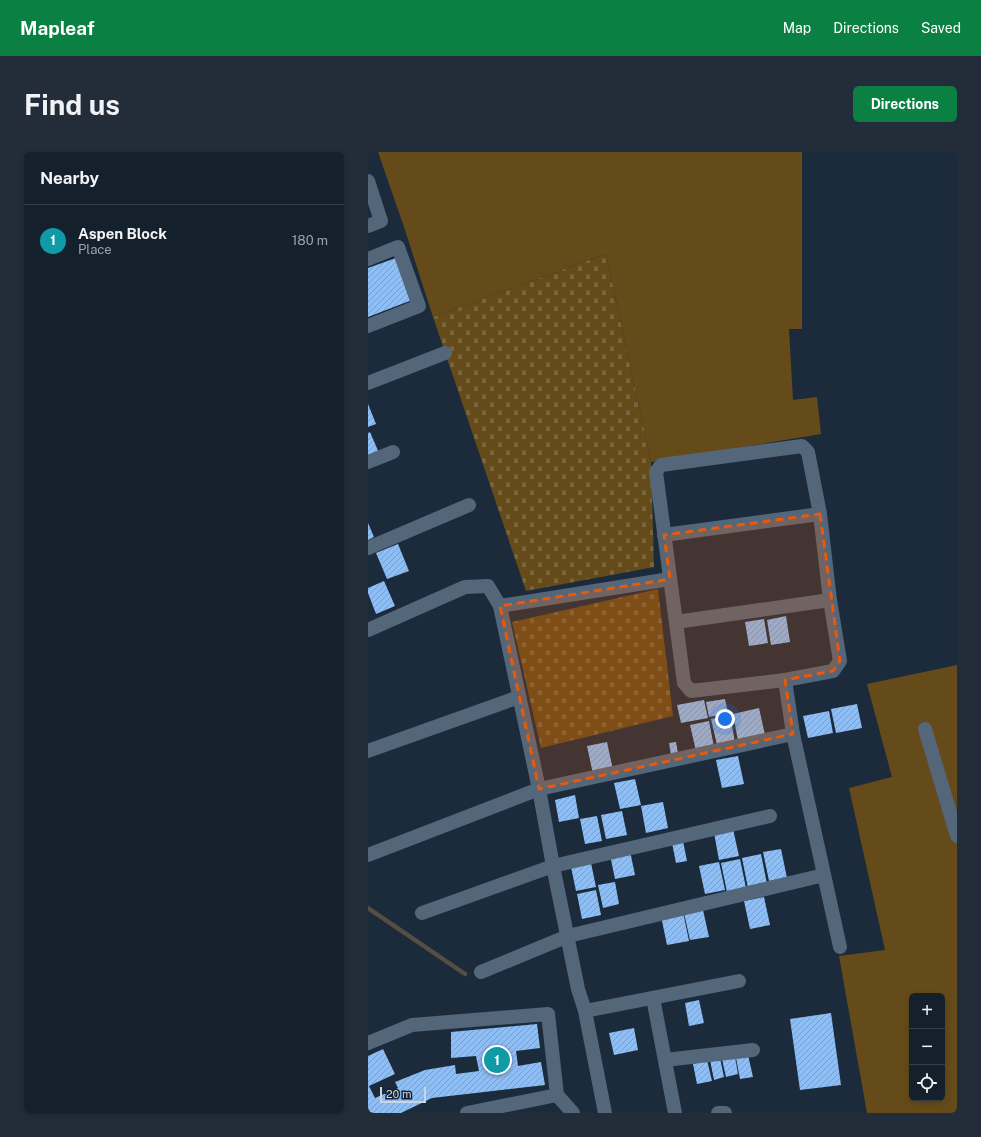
<!DOCTYPE html>
<meta charset="utf-8">
<style>
:root{--surface:#15202d;--page:#222d39;--text:#f1f3f6;--muted:#9da3aa;--line:#343e49;--accent:#0b8043}
body{margin:0;font-family:"Public Sans",sans-serif;background:var(--page);color:var(--text)}
.controls{position:absolute;right:12px;bottom:12px;display:grid;overflow:hidden;border-radius:6px;box-shadow:0 2px 6px #0003}
.controls button{width:36px;height:36px;display:grid;place-items:center;padding:0;border:0;border-bottom:1px solid var(--line);background:var(--surface);color:var(--text);font:20px sans-serif}
.scale{position:absolute;left:12px;bottom:10px;width:46px;box-sizing:border-box;padding-left:4px;border:2px solid #cbd5e0;border-top:0;font-size:11px;line-height:14px;white-space:nowrap;color:#cbd5e0;-webkit-text-stroke:3px #122132;paint-order:stroke}
.you{position:absolute;left:357px;top:567px;width:14px;height:14px;margin:-10px;border:3px solid #fff;border-radius:50%;background:#1a73e8;box-shadow:0 0 0 6px #1a73e833}
.badge{display:grid;place-items:center;width:26px;height:26px;border-radius:50%;background:var(--accent);color:#fff;font-size:13px;font-weight:700}
.pin{position:absolute;translate:-50% -50%;border:2px solid #fff;box-shadow:0 1px 4px #0006}
.list{margin:0;padding:0;list-style:none}
h2{display:flex;justify-content:space-between;align-items:center;height:52px;margin:0;padding:0 16px;font-size:17px}
h2 small{font-size:13px;font-weight:400;color:var(--muted)}
.list li{display:grid;grid-template-columns:26px 1fr auto;gap:12px;align-items:center;box-sizing:border-box;height:72px;padding:0 16px;border-top:1px solid var(--line)}
.list b{display:block;font-size:15px;white-space:nowrap}
.list p{margin:0;font-size:13px;white-space:nowrap;color:var(--muted)}
.list em{font-size:13px;font-style:normal;color:var(--muted)}
.icon{flex:none;width:22px;height:22px;fill:none;stroke:currentColor;stroke-width:2;stroke-linecap:round;stroke-linejoin:round}
.map{position:relative;flex:none;width:589px;height:961px;overflow:hidden;border-radius:6px}
header{display:flex;align-items:center;gap:24px;box-sizing:border-box;height:56px;padding:0 20px;background:var(--accent);color:#fff}
header strong{font-size:19px}
nav{display:flex;gap:22px;margin-inline-start:auto;font-size:14px}
.intro{display:flex;align-items:center;justify-content:space-between;box-sizing:border-box;height:96px;padding:0 24px}
h1{margin:0;font-size:28px}
.button{padding:10px 18px;border-radius:6px;background:var(--accent);color:#fff;font-size:14px;font-weight:700}
main{display:flex;gap:24px;padding:0 24px}
aside{flex:1;background:var(--surface);border-radius:6px;box-shadow:0 2px 6px #0003}
.map>svg:first-child{display:block}
.grass{fill:#654b1a;fill-rule:evenodd}
.cemetery{fill:url(#cemetery-stones)}
.lines{fill:none;stroke-linecap:round;stroke-linejoin:round}
.stream{stroke:#554e43;stroke-width:4.5}
.building{fill:url(#building-hatch)}
.minor{stroke:#546679;stroke-width:14}
.marked{fill:#e8590c;fill-opacity:0.2;stroke:#e8590c;stroke-width:3;stroke-dasharray:8 5;stroke-linejoin:round}
</style>
<header>
<strong>Mapleaf</strong>
<nav><a>Map</a><a>Directions</a><a>Saved</a></nav>
</header>
<div class="intro"><h1>Find us</h1><a class="button">Directions</a></div>
<main>
<aside>
<h2>Nearby<small></small></h2>
<ul class="list">
<li><span class="badge" style="background:#0f9aa8">1</span><div><b>Aspen Block</b><p>Place</p></div><em>180 m</em></li>
</ul>
</aside>
<div class="map">
<svg width="589" height="961" viewBox="0 0 589 961">
<defs>
<pattern id="cemetery-stones" width="16" height="16" patternUnits="userSpaceOnUse"><rect width="16" height="16" fill="#654b1a"/><path d="M2 7V4a2 2 0 0 1 4 0v3zM10 15v-3a2 2 0 0 1 4 0v3z" fill="#7a643b"/></pattern>
<pattern id="building-hatch" width="6" height="6" patternUnits="userSpaceOnUse"><rect width="6" height="6" fill="#8ebef4"/><path d="M-1 1l2-2M0 6l6-6M5 7l2-2" fill="none" stroke="#7a9ec8"/></pattern>
</defs>
<rect width="100%" height="100%" fill="#1c2b3c"/>
<!-- grass -->
<g class="grass">
<path d="M10 0H434V177H421L425 248 449 245 453 282 283 310 238 102 65 165 36 75Z"/>
<path d="M589 513V961H499L471 804 517 798 481 636 524 625 499 532ZM544 844H574V946H544Z"/>
</g>
<!-- cemetery -->
<g class="cemetery">
<path d="M238 102 283 310 286 415 158 439 65 165Z"/>
<path d="M290 437 305 564 173 596 144 470Z"/>
</g>
<g class="lines">
<!-- stream -->
<path class="stream" d="M0 756 97 822"/>
</g>
<!-- building -->
<g class="building">
<path d="M28 106 44 148 0 165V116Z"/>
<path d="M0 252 8 272 0 275Z"/>
<path d="M2 280 11 301 0 305V281Z"/>
<path d="M0 371 6 385 0 388Z"/>
<path d="M30 392 41 419 19 427 8 401Z"/>
<path d="M16 429 27 454 8 462 0 441V436Z"/>
<path d="M418 464 422 490 403 493 399 468Z"/>
<path d="M396 467 400 491 381 494 377 470Z"/>
<path d="M357 547 360 561 341 565 338 550Z"/>
<path d="M336 548 340 566 313 571 309 553Z"/>
<path d="M489 552 494 576 468 581 463 557Z"/>
<path d="M391 556 397 583 370 589 365 562Z"/>
<path d="M461 559 465 581 440 586 435 564Z"/>
<path d="M362 563 367 590 349 593 343 567Z"/>
<path d="M341 569 346 595 328 599 322 573Z"/>
<path d="M239 590 245 618 225 622 219 594Z"/>
<path d="M308 590 310 601 303 603 301 591Z"/>
<path d="M370 604 376 632 354 636 348 608Z"/>
<path d="M267 627 273 653 252 657 246 631Z"/>
<path d="M207 643 211 666 191 670 187 648Z"/>
<path d="M295 650 300 676 278 681 273 654Z"/>
<path d="M254 659 259 683 238 687 233 663Z"/>
<path d="M229 664 234 689 217 692 212 667Z"/>
<path d="M365 677 371 704 351 708 346 681Z"/>
<path d="M315 689 319 709 308 711 304 691Z"/>
<path d="M413 697 419 726 401 729 395 700Z"/>
<path d="M262 699 267 723 247 727 242 703Z"/>
<path d="M393 702 399 732 380 736 374 706Z"/>
<path d="M372 707 378 736 359 740 353 711Z"/>
<path d="M351 710 357 738 337 742 331 714Z"/>
<path d="M223 711 228 735 208 739 203 715Z"/>
<path d="M247 730 251 752 235 756 230 733Z"/>
<path d="M228 738 233 763 214 767 209 742Z"/>
<path d="M396 745 402 773 382 777 376 749Z"/>
<path d="M335 758 341 785 322 788 316 761Z"/>
<path d="M315 760 321 789 299 793 293 764Z"/>
<path d="M331 848 336 871 321 874 317 851Z"/>
<path d="M463 861 473 933 432 938 422 867Z"/>
<path d="M169 872 172 896 148 899 150 914 173 910 177 933 64 946 33 961H0V904L15 897 27 922 1 934 7 946 30 936 27 930 57 918 87 913 88 922 111 919 108 904 83 906V880Z"/>
<path d="M266 876 270 898 246 903 241 881Z"/>
<path d="M380 903 385 925 372 927 368 906Z"/>
<path d="M367 905 370 922 358 925 354 907Z"/>
<path d="M352 906 356 925 346 928 342 908Z"/>
<path d="M339 908 344 929 329 932 325 912Z"/>
</g>
<g class="lines">
<!-- minor -->
<g class="minor">
<path d="M0 29 13 69 0 74"/>
<path d="M0 107 30 95 51 154 0 174"/>
<path d="M0 231 77 201"/>
<path d="M434 294 440 300 452 362 462 448 472 509 465 519 417 528 323 539 316 531 288 320 293 313Z"/>
<path d="M0 310 25 300"/>
<path d="M296 383 452 362"/>
<path d="M0 396 101 353"/>
<path d="M132 454 302 427"/>
<path d="M308 470 462 448"/>
<path d="M0 478 97 435 120 434 132 454 171 637 185 714 210 837 217 859 237 961"/>
<path d="M417 528 425 582 472 795"/>
<path d="M557 577 589 684"/>
<path d="M0 599 151 545"/>
<path d="M0 703 171 637 425 582"/>
<path d="M54 761 185 714 402 664"/>
<path d="M113 820 200 784 456 723"/>
<path d="M285 846 307 961"/>
<path d="M217 859 371 829"/>
<path d="M0 891 44 873 180 862 189 943 205 961"/>
<path d="M297 908 385 898"/>
<path d="M99 961 189 943"/>
<path d="M350 961H357"/>
</g>
</g>
<!-- marked area -->
<path class="marked" d="M452 362 472 509 465 519 417 528 425 582 171 637 132 454 302 427 296 383Z"/>
</svg>
<div class="controls">
<button>+</button>
<button>−</button>
<button><svg class="icon" aria-label="locate" viewBox="0 0 24 24"><circle cx="12" cy="12" r="6"/><path d="M12 2v4M12 18v4M2 12h4M18 12h4"/></svg></button>
</div>
<div class="scale">20 m</div>
<div class="you"></div>
<div class="pin badge" style="left:129px;top:908px;background:#0f9aa8">1</div>
</div>
</main>
